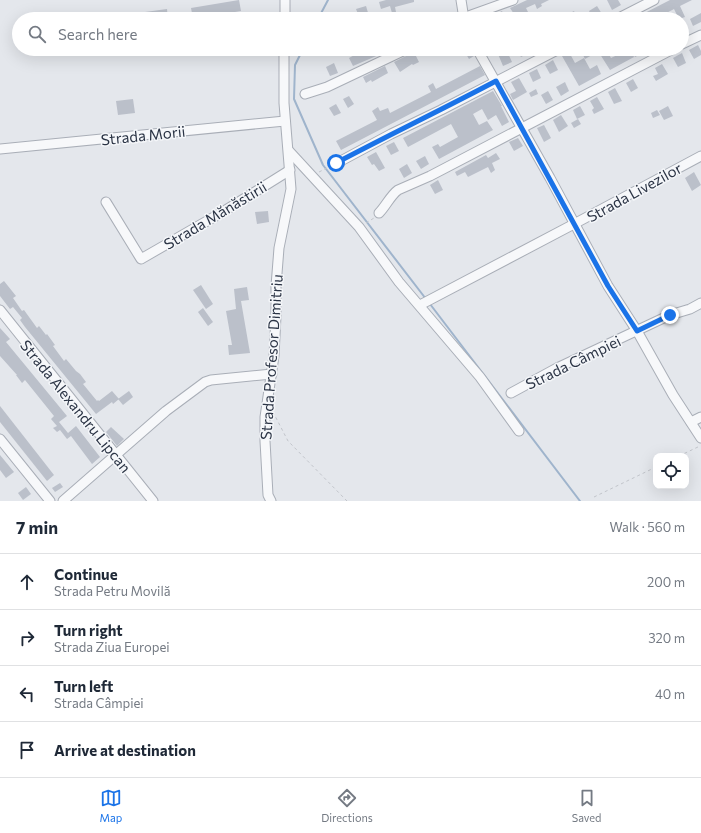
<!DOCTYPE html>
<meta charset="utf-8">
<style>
:root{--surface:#fff;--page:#f6f6f7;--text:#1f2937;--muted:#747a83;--line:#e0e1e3;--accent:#1a73e8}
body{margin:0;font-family:Commissioner,sans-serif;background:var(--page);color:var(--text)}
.controls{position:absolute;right:12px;bottom:12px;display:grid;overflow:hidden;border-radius:8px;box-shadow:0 4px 16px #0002}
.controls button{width:36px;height:36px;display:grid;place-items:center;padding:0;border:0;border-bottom:1px solid var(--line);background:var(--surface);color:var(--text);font:20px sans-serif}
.stop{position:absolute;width:12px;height:12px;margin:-9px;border:3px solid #1a73e8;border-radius:50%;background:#fff}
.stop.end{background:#1a73e8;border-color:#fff;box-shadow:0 1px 4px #0008}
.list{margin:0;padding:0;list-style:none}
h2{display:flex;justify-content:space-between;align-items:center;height:52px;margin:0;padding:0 16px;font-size:17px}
h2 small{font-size:13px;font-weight:400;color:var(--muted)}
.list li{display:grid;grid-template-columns:26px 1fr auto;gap:12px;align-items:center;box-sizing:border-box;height:56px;padding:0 16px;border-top:1px solid var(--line)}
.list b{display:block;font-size:15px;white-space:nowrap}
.list p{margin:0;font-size:13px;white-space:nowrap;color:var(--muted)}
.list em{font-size:13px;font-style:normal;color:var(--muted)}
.icon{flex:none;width:22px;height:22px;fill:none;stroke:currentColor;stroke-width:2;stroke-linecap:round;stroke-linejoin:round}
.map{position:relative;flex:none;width:701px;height:501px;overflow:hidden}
.search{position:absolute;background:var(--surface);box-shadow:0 4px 16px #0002;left:12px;right:12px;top:12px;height:44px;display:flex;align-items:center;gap:10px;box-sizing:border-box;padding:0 14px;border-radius:22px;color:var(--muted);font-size:15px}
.sheet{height:276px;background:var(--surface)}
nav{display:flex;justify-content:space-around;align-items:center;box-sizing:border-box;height:56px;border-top:1px solid var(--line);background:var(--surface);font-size:11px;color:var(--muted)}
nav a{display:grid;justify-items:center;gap:2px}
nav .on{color:var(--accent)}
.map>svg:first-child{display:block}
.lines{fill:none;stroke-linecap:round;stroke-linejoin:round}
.stream{stroke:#9fb4cc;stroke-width:2}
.building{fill:#bbc0ca}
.minor-casing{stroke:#a9aeb7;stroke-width:11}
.path{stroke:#c2c5cb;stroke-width:1;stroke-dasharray:3 3;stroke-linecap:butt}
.minor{stroke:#f7f8fa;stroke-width:9}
.route{stroke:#1a73e8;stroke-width:5}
.labels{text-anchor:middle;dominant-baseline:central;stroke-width:3;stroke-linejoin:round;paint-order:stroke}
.street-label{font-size:15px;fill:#2b3445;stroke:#f4f6f9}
</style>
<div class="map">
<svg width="701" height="501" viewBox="0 0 701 501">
<rect width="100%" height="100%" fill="#e4e7ec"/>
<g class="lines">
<!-- stream -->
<g class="stream">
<path d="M318 19 328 0"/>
<path d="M303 49 295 65 294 99 323 165 426 299"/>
<path d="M430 304 580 501"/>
</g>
</g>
<!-- building -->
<g class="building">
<path d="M239 0 241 11 193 19 191 8Z"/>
<path d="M386 0H414V2L395 7 396 12 392 13 390 6 381 9 379 2Z"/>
<path d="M527 0H549L541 4 542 6 537 9 535 4 526 8 530 16 523 19H519L516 13 514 14 510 8Z"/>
<path d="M607 0H618L621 5 612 10Z"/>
<path d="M670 0H692L680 6 685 17 679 19 674 9 655 19H633Z"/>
<path d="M366 6 369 16 360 19 356 9Z"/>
<path d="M597 6 602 14 593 19 589 11Z"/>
<path d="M167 9 168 19H146L145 12Z"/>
<path d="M502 11 506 19H496L494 15Z"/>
<path d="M574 11 578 19H571L568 14Z"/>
<path d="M452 12 455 19H438Z"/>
<path d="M701 13V22L693 26 690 19Z"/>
<path d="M698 45 701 51V55L694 59 689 50Z"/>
<path d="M373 49H379L381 54 353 66 349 58 358 53 359 55Z"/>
<path d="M424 49H441L428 56Z"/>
<path d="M463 49H471L474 56 469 59Z"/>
<path d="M497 49H506L512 62 503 66 498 54 499 53Z"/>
<path d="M516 49H527L529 53 521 57Z"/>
<path d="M580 49H589L592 55 585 59Z"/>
<path d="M602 49H606L611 58 630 49 634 57 610 70 598 51Z"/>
<path d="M641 49H651L635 57 633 53Z"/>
<path d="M414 52 419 62 413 65 412 64 400 72 394 62Z"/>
<path d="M569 52 575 63 584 58 590 69 597 65 601 74 579 86 562 56Z"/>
<path d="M682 53 686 63 678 67 673 58Z"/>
<path d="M553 60 558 70 550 74 545 65Z"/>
<path d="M334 63 338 73 330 76 326 67Z"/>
<path d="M662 64 668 74 656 81 653 76 658 74 655 68Z"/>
<path d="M385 66 388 73 372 82 371 80 366 83 363 77Z"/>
<path d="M480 66 485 75 341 150 336 141 377 120 372 111 378 107 380 111 388 108 390 113 431 92 428 86 433 83 436 89Z"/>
<path d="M537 69 541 78 533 82 529 73Z"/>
<path d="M519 78 527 92 513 100 510 94 516 91 511 82Z"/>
<path d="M633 79 638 88 631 92 626 83Z"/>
<path d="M565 82 569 91 561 96 556 87Z"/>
<path d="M615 88 622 101 614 104 608 92Z"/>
<path d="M536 89 538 94 531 97 529 93Z"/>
<path d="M493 91 502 106H501L509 122 502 126 496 115 488 120 482 109 473 114 479 125 487 121 493 130 439 159 432 147 438 144 440 147 458 137 451 124 408 147 403 138Z"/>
<path d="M548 91 553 100 546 104 541 95Z"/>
<path d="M349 96 354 104 348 108 343 99Z"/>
<path d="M597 97 604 109 594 114 592 110 594 108 590 101Z"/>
<path d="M133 99 135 113 118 115 116 101Z"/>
<path d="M336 104 341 113 334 116 329 108Z"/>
<path d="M580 106 585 115 577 119 573 110Z"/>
<path d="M668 106 673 116 664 120 659 111Z"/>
<path d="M657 110 660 115 653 118 651 113Z"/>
<path d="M561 115 568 126 559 132 553 120Z"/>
<path d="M578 119 581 124 574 128 571 123Z"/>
<path d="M544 125 551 138 544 142 537 128Z"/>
<path d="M518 138 523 146 514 151 509 142Z"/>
<path d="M394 142 399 151 391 155 386 146Z"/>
<path d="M376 152 385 168 379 171 374 164 372 165 367 157Z"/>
<path d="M496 153 500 159 492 163 495 170 491 173 488 167 468 177 465 172 457 176 455 172 486 155 488 158Z"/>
<path d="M425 156 429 164 421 169 416 161Z"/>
<path d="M407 164 412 173 404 178 399 169Z"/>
<path d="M694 172 701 185 692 191 685 178Z"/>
<path d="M438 180 443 190 435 194 430 185Z"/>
<path d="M268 211 269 222 257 224 255 212Z"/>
<path d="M4 281 16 296 13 298 22 311 24 310 37 328 39 326 46 335 47 334 55 345 53 346 64 361 66 359 76 371 80 374 86 382 83 384 97 401 98 400 99 401 112 391 119 399 113 404 112 402 96 414 25 327 20 320 22 318 13 307 10 309 0 296V284Z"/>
<path d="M201 285 213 304 206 309 193 290Z"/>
<path d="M247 287 249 300 241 301 250 353 229 355 228 345H232L226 311 236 309 234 289Z"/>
<path d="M203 308 213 322 208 326 198 312Z"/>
<path d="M0 328 10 339 6 342 67 416 59 422 68 433 76 426 100 457 92 464 71 436 67 439 60 430 57 432 53 428 57 426 51 419 54 416 25 380 22 383 16 375H17L0 356Z"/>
<path d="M129 391 133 397 123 405 118 399Z"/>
<path d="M0 406 54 475 47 481 0 422Z"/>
<path d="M111 427 124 439 117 446 106 432Z"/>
<path d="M0 455 14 472 6 478 0 470Z"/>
<path d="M60 483 63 487 55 492 52 488Z"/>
<path d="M26 487 31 494 23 500 18 493Z"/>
</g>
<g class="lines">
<defs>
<g id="minor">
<path d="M461 0 464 19"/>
<path d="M463 18 513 0"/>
<path d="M285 19V0"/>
<path d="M617 19 654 0"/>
<path d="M682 44 701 35"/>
<path d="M477 49 550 178 608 286 637 331 673 395 701 438"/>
<path d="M305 94 327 87 407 49"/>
<path d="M0 149 285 121"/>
<path d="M289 151 359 227 399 282 480 377 519 431"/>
<path d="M337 163 391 134 441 110 559 49"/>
<path d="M106 202 141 259 221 213 290 170"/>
<path d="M379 213C386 206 390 196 398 190L430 176 673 49"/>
<path d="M420 305 574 224 701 156"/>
<path d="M0 310 153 501"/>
<path d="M511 393 557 368 670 315 690 309 701 303"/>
<path d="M691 422 701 417"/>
<path d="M0 439 50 501"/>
<path d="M63 501 166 411 205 382 211 380 272 374"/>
<path d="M271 501 268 495 265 441V417L274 356 276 316V286L279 248 291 189 284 103V49"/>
</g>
</defs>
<!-- minor casing -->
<use href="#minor" class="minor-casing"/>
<!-- path -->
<g class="path">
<path d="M319 172 331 166"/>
<path d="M366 223 374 218"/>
<path d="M273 412 288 441 347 501"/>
<path d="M679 456 700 446"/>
<path d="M594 497 656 467"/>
</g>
<!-- minor -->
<use href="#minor" class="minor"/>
</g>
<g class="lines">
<!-- route -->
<path class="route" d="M336 163C389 135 443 109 496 81L608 286 637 331 670 315"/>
</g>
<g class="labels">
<!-- street labels -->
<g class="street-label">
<text transform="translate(143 135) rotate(-6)">Strada Morii</text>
<text transform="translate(634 192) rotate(-29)">Strada Livezilor</text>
<text transform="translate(215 215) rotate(-31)">Strada Mănăstirii</text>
<text transform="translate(271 357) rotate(-86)">Strada Profesor Dimitriu</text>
<text transform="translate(573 362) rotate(-26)">Strada Câmpiei</text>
<text transform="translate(76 406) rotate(51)">Strada Alexandru Lipcan</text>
</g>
</g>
</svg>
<div class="controls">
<button><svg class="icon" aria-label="locate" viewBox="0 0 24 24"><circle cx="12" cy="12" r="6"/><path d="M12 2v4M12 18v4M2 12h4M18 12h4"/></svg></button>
</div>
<div class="stop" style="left:336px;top:163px"></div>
<div class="stop end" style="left:670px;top:315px"></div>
<div class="search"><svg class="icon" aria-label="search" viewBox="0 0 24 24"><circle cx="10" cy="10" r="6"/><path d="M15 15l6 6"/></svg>Search here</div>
</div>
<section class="sheet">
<h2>7 min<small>Walk · 560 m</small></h2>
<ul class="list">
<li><svg class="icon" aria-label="ahead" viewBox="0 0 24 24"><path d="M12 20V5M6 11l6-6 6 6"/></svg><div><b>Continue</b><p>Strada Petru Movilă</p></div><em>200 m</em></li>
<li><svg class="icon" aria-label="right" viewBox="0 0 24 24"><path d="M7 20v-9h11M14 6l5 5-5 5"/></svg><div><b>Turn right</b><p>Strada Ziua Europei</p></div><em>320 m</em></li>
<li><svg class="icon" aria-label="left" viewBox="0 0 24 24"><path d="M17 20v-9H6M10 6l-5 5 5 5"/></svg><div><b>Turn left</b><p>Strada Câmpiei</p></div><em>40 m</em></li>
<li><svg class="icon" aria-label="arrive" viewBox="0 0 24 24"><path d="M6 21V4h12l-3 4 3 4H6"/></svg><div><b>Arrive at destination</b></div></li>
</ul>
</section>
<nav>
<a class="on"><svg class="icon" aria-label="map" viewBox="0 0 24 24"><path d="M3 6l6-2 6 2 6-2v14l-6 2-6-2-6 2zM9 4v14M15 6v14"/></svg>Map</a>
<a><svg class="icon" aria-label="directions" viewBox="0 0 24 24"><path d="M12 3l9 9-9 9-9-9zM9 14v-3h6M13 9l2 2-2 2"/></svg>Directions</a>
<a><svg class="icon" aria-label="saved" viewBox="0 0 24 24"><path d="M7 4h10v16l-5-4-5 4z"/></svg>Saved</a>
</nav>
